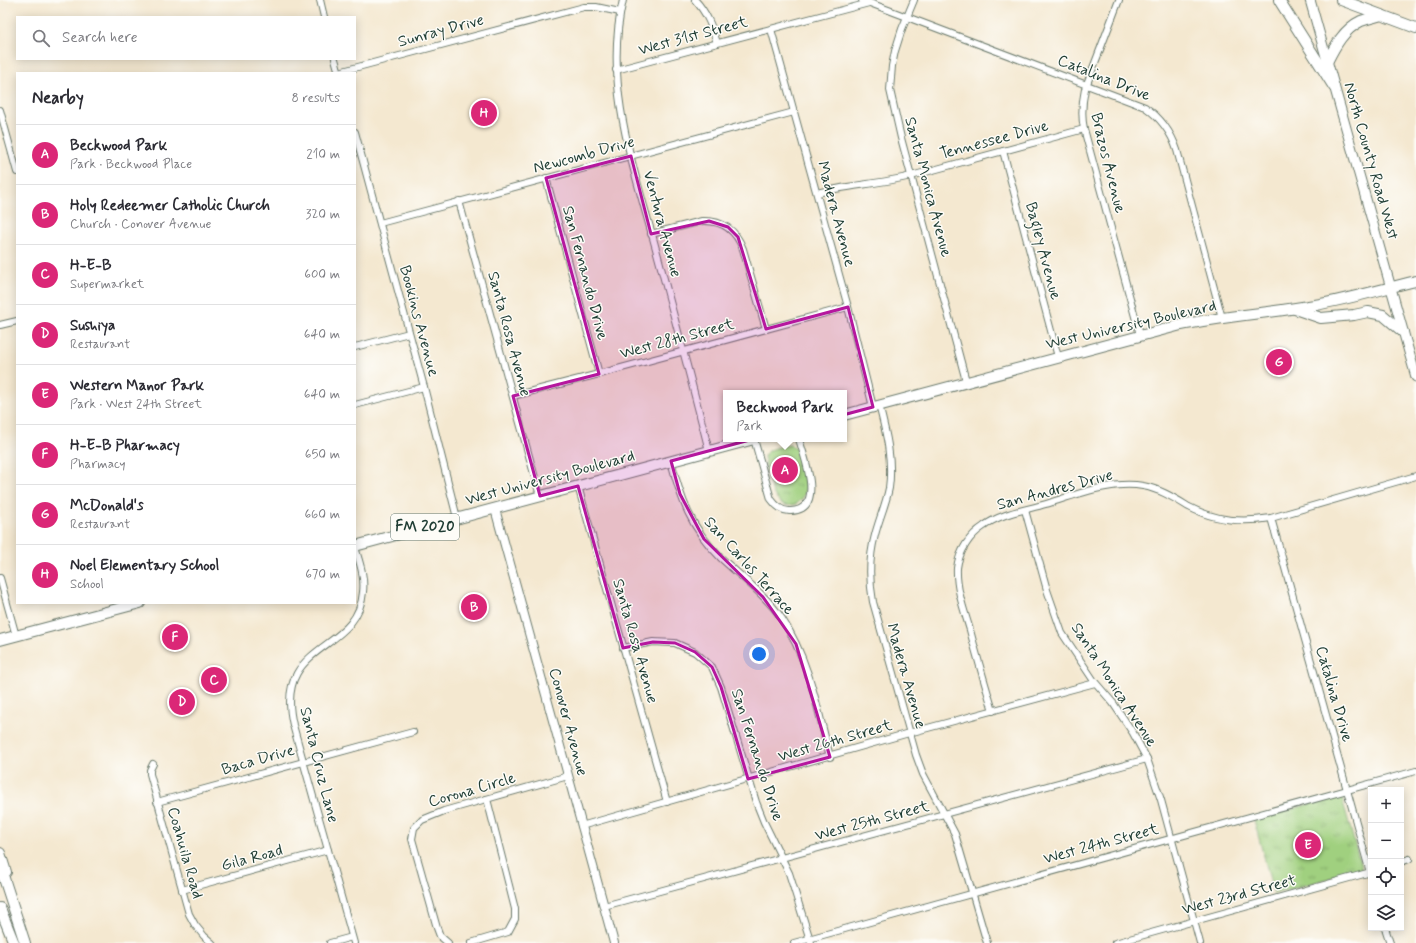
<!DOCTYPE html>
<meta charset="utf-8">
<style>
:root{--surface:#fff;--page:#f2f2f3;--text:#2b2b33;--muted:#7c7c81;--line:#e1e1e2;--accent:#db2777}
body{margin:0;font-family:Mynerve,sans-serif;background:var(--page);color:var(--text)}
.controls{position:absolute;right:12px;bottom:12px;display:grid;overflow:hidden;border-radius:0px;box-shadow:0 2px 10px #0003}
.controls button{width:36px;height:36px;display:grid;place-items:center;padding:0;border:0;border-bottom:1px solid var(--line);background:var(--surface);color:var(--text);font:20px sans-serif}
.you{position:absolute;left:759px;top:654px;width:14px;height:14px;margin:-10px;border:3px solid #fff;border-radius:50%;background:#1a73e8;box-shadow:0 0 0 6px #1a73e833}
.badge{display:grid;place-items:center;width:26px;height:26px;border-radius:50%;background:var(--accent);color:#fff;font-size:13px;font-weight:700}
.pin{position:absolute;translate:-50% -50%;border:2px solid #fff;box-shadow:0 1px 4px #0006}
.popup{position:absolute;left:723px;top:390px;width:124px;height:52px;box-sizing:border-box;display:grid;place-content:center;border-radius:0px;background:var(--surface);filter:drop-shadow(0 1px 3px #0005);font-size:13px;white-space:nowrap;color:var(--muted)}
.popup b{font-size:15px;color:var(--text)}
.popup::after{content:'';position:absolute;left:50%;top:100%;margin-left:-8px;border:8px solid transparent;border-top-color:var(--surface)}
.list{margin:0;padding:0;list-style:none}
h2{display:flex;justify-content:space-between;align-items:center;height:52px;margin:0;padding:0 16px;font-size:17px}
h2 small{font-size:13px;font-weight:400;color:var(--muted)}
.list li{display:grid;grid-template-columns:26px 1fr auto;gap:12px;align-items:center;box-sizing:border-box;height:60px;padding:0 16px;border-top:1px solid var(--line)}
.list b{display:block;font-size:15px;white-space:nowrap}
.list p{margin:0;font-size:13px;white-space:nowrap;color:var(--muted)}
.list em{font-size:13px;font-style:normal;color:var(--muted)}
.icon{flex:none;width:22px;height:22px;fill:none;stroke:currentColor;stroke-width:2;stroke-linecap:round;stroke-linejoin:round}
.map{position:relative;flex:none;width:1416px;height:943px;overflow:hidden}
.search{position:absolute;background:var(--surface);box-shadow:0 2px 10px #0003;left:16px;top:16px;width:340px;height:44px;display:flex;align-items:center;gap:10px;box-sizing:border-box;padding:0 14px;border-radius:0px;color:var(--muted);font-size:15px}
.panel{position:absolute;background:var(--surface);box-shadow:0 2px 10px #0003;left:16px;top:72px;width:340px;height:532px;border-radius:0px}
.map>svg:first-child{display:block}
.park{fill:url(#park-tufts);stroke:#60865a}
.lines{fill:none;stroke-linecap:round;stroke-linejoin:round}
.minor-casing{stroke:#6a796b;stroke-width:8}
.tertiary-casing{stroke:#6a796b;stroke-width:10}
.secondary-casing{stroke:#6a796b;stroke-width:11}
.primary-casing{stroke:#6a796b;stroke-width:12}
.trunk-casing{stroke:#6a796b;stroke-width:12}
.minor{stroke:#fff;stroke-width:6}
.tertiary{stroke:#fff;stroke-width:8}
.secondary{stroke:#fff;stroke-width:9}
.primary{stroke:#fff;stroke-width:10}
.trunk{stroke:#fff;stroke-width:10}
.marked{fill:#b5179e;fill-opacity:0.2;stroke:#b5179e;stroke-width:3;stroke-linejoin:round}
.labels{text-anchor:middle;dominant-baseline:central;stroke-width:3;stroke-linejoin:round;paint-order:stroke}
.shield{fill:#fdfcf7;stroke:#62766e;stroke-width:1}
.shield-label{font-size:15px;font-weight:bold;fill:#1f3d34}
.street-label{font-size:16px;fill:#1f3d34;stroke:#fdfcf7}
</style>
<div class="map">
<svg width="1416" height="943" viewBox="0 0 1416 943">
<defs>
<pattern id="park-tufts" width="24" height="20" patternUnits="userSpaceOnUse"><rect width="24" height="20" fill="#a0d07f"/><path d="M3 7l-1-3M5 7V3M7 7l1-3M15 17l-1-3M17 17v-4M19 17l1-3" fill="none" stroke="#82aa69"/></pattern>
</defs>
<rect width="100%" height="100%" fill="#fdfcf7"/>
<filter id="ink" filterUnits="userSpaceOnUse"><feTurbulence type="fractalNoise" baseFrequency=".025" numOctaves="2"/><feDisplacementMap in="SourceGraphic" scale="8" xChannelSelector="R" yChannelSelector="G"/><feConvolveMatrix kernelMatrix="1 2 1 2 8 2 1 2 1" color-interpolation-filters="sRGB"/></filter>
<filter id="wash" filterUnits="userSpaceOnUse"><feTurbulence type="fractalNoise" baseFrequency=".012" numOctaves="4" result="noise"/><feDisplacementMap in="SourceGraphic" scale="16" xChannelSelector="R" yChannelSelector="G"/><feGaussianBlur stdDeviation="0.9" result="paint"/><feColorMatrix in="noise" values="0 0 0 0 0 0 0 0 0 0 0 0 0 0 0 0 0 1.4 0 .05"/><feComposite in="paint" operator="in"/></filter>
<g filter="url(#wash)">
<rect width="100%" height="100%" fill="#f4e8d0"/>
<!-- park -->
<g class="park">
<path d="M789 445 795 447 797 450C800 462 805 475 806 487 806 504 786 513 776 498 770 489 765 467 764 456 768 448 781 447 789 445Z"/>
<path d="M1341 795 1362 869 1274 894 1254 820Z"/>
</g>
</g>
<g filter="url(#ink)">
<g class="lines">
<defs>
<g id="minor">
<path d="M320 0 324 17"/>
<path d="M623 0C603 84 634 168 656 249 674 316 692 383 709 451"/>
<path d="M695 0C707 13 712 27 717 43"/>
<path d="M862 0 1145 107C1161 118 1171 132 1177 150L1222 318"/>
<path d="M914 0 902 29 895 51 892 66 890 90 901 138 966 381"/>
<path d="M1119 0 1085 89C1082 103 1081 115 1084 129L1140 335"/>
<path d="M771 29 848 307 873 407"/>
<path d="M335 59 339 73"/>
<path d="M616 70 869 3"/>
<path d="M339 72 584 7H596L620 12"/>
<path d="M0 110 17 172"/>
<path d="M355 132 424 387 457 518"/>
<path d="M1003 151 1058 357"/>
<path d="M546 178 599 374"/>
<path d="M817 193C848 185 880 184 911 176L1084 129"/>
<path d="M459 201 540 496"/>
<path d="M380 223 794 112"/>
<path d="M651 234 702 221C722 220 736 230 743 249L766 329"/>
<path d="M0 325 17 321"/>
<path d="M355 347 409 333"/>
<path d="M513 396 599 374 848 307"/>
<path d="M355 405 424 387"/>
<path d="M879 405C886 432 893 460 889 488 886 504 879 519 875 535 869 557 869 580 873 602L916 755 923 774 955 834 987 943"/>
<path d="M754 439 771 499C776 506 782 512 791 511 826 510 804 457 799 439"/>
<path d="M671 461C681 500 691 528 720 557 741 577 766 595 782 619 809 659 818 711 830 757"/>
<path d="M578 486 667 802"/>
<path d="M1025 510 1047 590 1062 633 1094 681 1113 703 1133 733 1147 759 1161 800 1200 943"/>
<path d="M1271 518 1371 876"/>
<path d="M0 578 16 636"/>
<path d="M623 648 653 642 675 643 695 652 712 667 721 687 756 802 764 822 789 873 811 943"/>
<path d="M993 711C985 684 977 657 970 630 964 610 956 589 957 568 959 551 970 535 984 526 1001 513 1026 510 1046 504 1075 495 1113 480 1143 486 1160 489 1174 498 1189 507 1216 521 1242 523 1271 518L1416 476"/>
<path d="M153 764 150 770V774L189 914 195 925 204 936 212 943"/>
<path d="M157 802 413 732"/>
<path d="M581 826 909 733 1095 683"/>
<path d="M1401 862 1409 859"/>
<path d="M182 890 328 850"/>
<path d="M604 906 1147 759"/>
<path d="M1385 928 1390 943"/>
<path d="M330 943 352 937"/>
<path d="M354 943 293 725C273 641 358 654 363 592 365 576 359 561 355 547"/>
<path d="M448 943 440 936 437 928 412 839 414 828 422 820 444 811 568 776"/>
<path d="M471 943 508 932 515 919V909L487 799"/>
<path d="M794 943 1416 771"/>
<path d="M1115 943 1371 872"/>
</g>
<path id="tertiary" d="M495 509 614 943"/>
<path id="secondary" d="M1310 0 1416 377"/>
<g id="primary">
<path d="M1279 0 1334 87"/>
<path d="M1341 0 1416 28"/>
<path d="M1327 62C1335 46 1344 29 1361 21 1367 19 1375 17 1382 15"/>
<path d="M1295 309 1321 318 1354 315 1368 312 1383 315 1403 332"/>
<path d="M844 415 1181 325C1225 316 1270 313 1315 305 1349 299 1382 289 1416 281"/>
<path d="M355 546 754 439"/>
<path d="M0 640 140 603"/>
</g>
<g id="trunk">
<path d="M0 853 6 872"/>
<path d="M0 866 25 943"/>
<path d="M0 908 14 943"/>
</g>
</defs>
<!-- minor casing -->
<use href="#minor" class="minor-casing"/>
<!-- tertiary casing -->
<use href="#tertiary" class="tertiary-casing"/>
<!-- secondary casing -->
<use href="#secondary" class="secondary-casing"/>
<!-- primary casing -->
<use href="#primary" class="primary-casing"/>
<!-- trunk casing -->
<use href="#trunk" class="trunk-casing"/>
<!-- minor -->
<use href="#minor" class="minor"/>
<!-- tertiary -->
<use href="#tertiary" class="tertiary"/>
<!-- secondary -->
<use href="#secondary" class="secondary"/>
<!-- primary -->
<use href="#primary" class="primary"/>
<!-- trunk -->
<use href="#trunk" class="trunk"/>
</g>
</g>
<!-- marked area -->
<path class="marked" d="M631 156 651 234 709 221 728 227 738 237 766 329 848 307 873 407 671 461 680 494 704 539 763 597 796 644 830 757 748 779 721 687 712 667 695 652 675 643 653 642 623 648 578 486 540 496 513 396 599 374 546 178Z"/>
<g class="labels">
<!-- shield labels -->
<rect class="shield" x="391" y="514" width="68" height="26" rx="3"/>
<g class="shield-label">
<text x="425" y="527">FM 2020</text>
</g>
<!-- street labels -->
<g class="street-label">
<text transform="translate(441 31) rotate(-15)">Sunray Drive</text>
<text transform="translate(693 36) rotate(-15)">West 31st Street</text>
<text transform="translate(1104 78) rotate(22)">Catalina Drive</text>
<text transform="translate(994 140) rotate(-15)">Tennessee Drive</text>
<text transform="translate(584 155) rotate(-15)">Newcomb Drive</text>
<text transform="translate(1371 161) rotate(74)">North County Road West</text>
<text transform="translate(1108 163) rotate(76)">Brazos Avenue</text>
<text transform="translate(928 187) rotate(75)">Santa Monica Avenue</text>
<text transform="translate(836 214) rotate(75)">Madera Avenue</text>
<text transform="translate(662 224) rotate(75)">Ventura Avenue</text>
<text transform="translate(1043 251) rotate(75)">Bagley Avenue</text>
<text transform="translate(585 273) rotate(75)">San Fernando Drive</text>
<text transform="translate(419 321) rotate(75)">Bookins Avenue</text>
<text transform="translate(1131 325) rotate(-13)">West University Boulevard</text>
<text transform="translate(509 334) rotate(75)">Santa Rosa Avenue</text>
<text transform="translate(677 339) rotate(-15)">West 28th Street</text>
<text transform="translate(550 478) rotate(-15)">West University Boulevard</text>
<text transform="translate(1055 490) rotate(-15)">San Andres Drive</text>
<text transform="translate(749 566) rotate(48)">San Carlos Terrace</text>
<text transform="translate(635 641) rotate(74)">Santa Rosa Avenue</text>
<text transform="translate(906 676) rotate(74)">Madera Avenue</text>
<text transform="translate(1114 685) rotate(57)">Santa Monica Avenue</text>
<text transform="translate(1334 694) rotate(74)">Catalina Drive</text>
<text transform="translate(568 722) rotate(75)">Conover Avenue</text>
<text transform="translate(835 741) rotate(-16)">West 26th Street</text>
<text transform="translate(757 755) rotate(72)">San Fernando Drive</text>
<text transform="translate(258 760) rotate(-16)">Baca Drive</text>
<text transform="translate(319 765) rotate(76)">Santa Cruz Lane</text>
<text transform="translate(472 790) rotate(-16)">Corona Circle</text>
<text transform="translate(872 821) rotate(-15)">West 25th Street</text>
<text transform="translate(1101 844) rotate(-15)">West 24th Street</text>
<text transform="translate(185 853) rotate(74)">Coahuila Road</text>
<text transform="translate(252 858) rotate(-15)">Gila Road</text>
<text transform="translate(1239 895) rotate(-15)">West 23rd Street</text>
</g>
</g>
</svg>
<div class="controls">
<button>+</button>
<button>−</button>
<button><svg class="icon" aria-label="locate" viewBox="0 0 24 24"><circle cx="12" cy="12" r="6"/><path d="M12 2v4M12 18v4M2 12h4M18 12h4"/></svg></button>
<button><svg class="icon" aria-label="layers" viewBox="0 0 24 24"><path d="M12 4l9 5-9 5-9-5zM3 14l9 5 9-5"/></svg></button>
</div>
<div class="you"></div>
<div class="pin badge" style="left:785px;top:470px">A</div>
<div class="popup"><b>Beckwood Park</b>Park</div>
<div class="pin badge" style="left:474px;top:607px">B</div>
<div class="pin badge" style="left:214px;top:680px">C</div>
<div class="pin badge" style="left:182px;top:702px">D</div>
<div class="pin badge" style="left:1308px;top:845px">E</div>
<div class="pin badge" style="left:175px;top:637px">F</div>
<div class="pin badge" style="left:1279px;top:362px">G</div>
<div class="pin badge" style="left:484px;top:113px">H</div>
<div class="search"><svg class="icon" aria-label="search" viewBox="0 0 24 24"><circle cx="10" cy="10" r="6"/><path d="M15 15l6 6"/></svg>Search here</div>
<section class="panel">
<h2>Nearby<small>8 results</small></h2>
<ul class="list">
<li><span class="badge">A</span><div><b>Beckwood Park</b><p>Park · Beckwood Place</p></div><em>210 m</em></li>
<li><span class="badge">B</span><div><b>Holy Redeemer Catholic Church</b><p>Church · Conover Avenue</p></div><em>320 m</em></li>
<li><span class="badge">C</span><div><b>H-E-B</b><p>Supermarket</p></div><em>600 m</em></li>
<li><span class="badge">D</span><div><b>Sushiya</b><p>Restaurant</p></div><em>640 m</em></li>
<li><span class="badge">E</span><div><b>Western Manor Park</b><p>Park · West 24th Street</p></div><em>640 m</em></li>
<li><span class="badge">F</span><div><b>H-E-B Pharmacy</b><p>Pharmacy</p></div><em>650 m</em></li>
<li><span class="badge">G</span><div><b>McDonald's</b><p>Restaurant</p></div><em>660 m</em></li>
<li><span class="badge">H</span><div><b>Noel Elementary School</b><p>School</p></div><em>670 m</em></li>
</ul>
</section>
</div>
